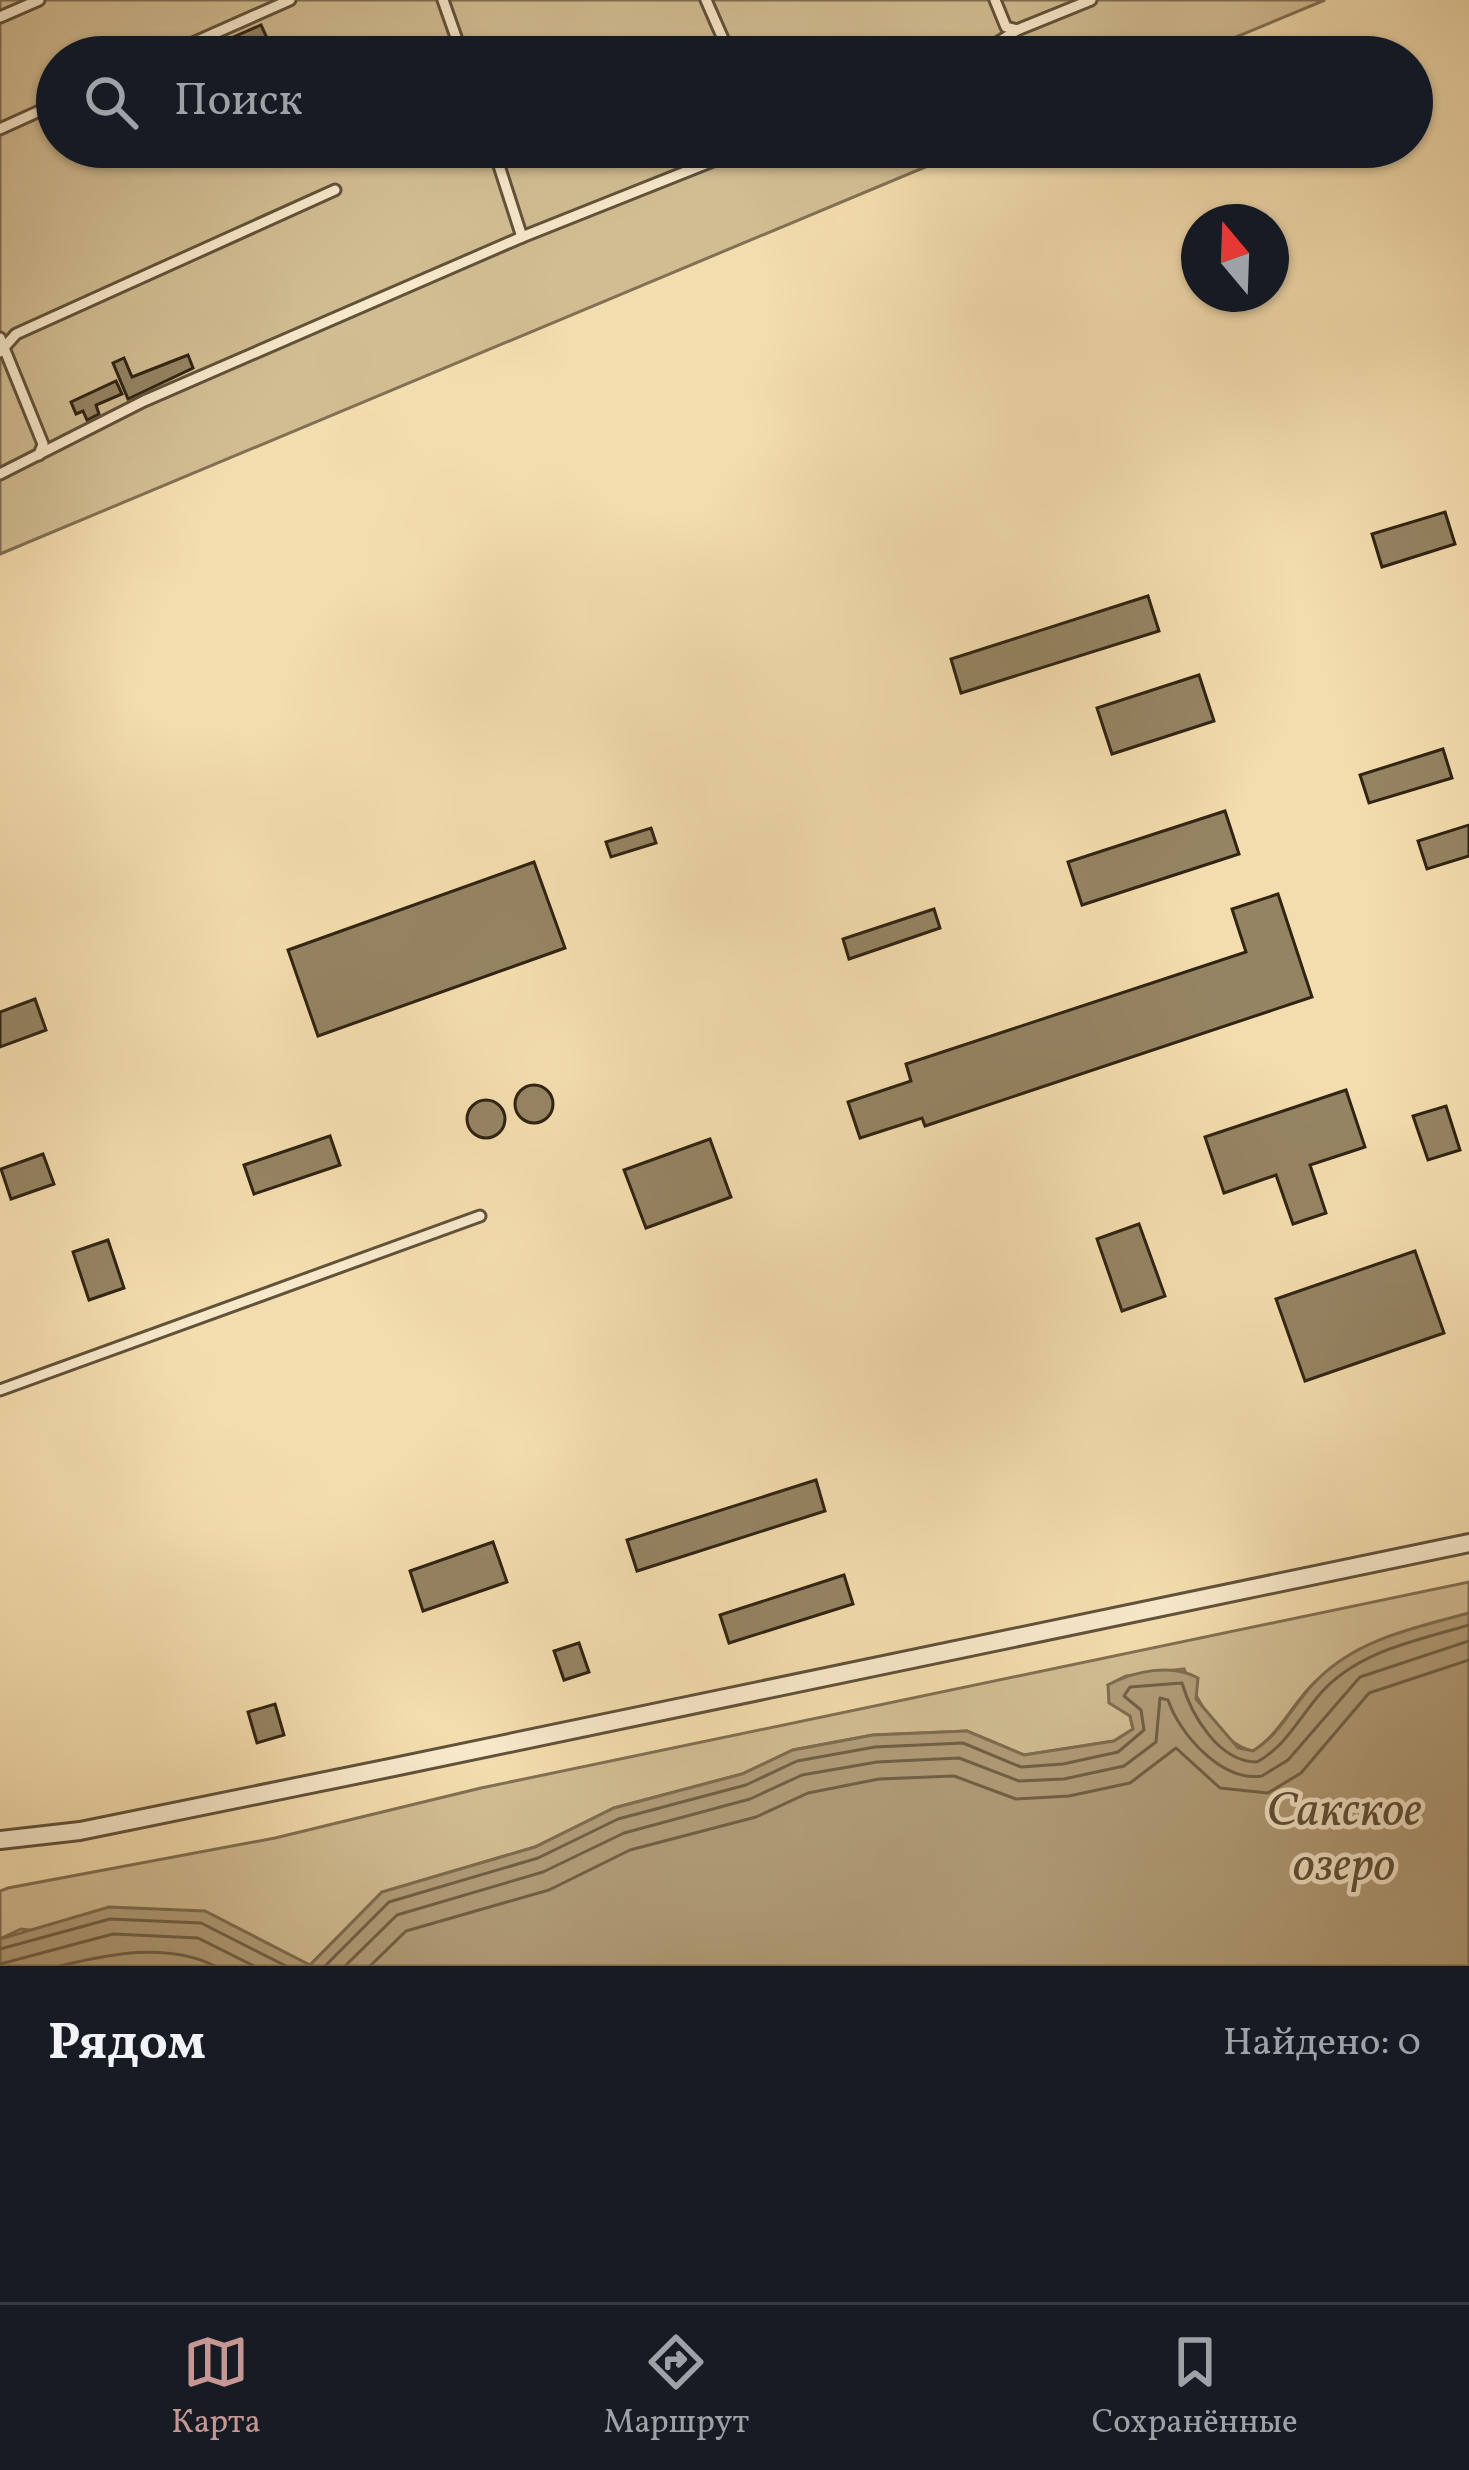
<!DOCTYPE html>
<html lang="ru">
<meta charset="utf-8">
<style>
:root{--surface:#171b24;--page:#20242c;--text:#f1f3f6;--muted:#9ea1a6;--line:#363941;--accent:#c59692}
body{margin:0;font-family:Vollkorn,serif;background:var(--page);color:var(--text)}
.compass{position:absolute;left:1181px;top:204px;width:108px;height:108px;border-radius:50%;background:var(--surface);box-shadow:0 3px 9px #0004;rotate:341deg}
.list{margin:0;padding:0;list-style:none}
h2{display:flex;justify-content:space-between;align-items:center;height:156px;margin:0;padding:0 48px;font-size:51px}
h2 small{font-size:39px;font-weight:400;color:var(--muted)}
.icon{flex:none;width:66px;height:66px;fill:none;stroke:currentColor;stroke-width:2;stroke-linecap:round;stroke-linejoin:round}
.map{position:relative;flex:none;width:1469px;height:1966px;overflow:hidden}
.search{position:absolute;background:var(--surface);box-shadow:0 3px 9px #0004;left:36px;right:36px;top:36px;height:132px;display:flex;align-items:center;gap:30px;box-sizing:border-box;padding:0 42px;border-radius:66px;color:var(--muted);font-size:45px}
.sheet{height:336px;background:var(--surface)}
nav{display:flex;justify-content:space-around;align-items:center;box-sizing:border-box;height:168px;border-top:3px solid var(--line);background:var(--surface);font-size:33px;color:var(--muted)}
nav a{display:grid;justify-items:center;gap:6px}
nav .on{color:var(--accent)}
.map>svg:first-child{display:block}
.green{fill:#d2bd93;stroke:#817053;stroke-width:3}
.water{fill:#b19d79;stroke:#7d6d50;stroke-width:3}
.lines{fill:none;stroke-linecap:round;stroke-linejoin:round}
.shore{stroke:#706046;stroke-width:3}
.building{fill:#958463;stroke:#302413;stroke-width:3}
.lane-casing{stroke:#61523a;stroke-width:15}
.street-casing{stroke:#61523a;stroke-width:22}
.lane{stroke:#f7e8ca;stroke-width:9}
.street{stroke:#f7e8ca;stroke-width:16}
.labels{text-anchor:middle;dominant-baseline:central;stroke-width:9;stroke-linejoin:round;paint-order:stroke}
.water-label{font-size:48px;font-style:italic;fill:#5d4e37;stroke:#f7e8ca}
</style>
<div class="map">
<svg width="1469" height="1966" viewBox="0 0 1469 1966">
<rect width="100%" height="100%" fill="#f3dcad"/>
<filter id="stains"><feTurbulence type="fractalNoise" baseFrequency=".00167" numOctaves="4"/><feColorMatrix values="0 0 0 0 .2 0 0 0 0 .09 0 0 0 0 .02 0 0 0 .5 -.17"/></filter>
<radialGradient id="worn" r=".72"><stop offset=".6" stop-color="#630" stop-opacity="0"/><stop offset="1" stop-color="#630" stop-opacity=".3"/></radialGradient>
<!-- green -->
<g class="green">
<path d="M0 0H1325L1188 57H57V147H973L0 554Z"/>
<path d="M1469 1582V1613C1421 1627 1344 1651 1309 1688 1289 1710 1278 1735 1253 1751 1220 1744 1196 1699 1184 1669L1126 1676 1108 1685 1130 1716 1133 1729 1114 1741 1024 1755 967 1731 873 1735 793 1750 742 1774 614 1808 535 1847 382 1892 310 1965 21 1929 0 1939V1891L8 1888 275 1838 481 1788Z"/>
</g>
<!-- water -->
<path class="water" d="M1469 1613V1966H0V1939L109 1907 205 1911 310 1965 382 1892 535 1847 614 1808 742 1774 793 1750 873 1735 967 1731 1024 1755 1114 1741 1133 1729 1130 1716 1109 1703 1108 1685C1134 1671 1172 1663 1198 1678L1196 1699 1238 1748 1253 1751C1281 1734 1293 1704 1316 1681 1357 1639 1414 1628 1469 1613Z"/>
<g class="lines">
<!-- shore -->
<g class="shore">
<path d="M0 1949 110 1919 201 1923 286 1966"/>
<path d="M0 1964 113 1934 198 1938 254 1966"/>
<path d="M60 1966C109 1954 167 1942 215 1966"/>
<path d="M325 1966 389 1902 538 1858 618 1819 746 1785 797 1761 875 1747 963 1743 1021 1767 1063 1764 1118 1752 1144 1730 1141 1710 1124 1696 1130 1687 1182 1683C1191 1714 1218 1762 1257 1762 1286 1746 1299 1718 1320 1694 1357 1651 1416 1641 1469 1625"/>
<path d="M345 1966 397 1915 543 1872 624 1833 750 1799 802 1775 877 1762 959 1758 1019 1781 1064 1779 1124 1766 1156 1742 1160 1698 1168 1700C1180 1735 1222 1782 1262 1776L1288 1760 1360 1677 1469 1641"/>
<path d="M370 1966 406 1931 549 1890 630 1850 756 1817 808 1793 879 1779 954 1776 1016 1799 1069 1796 1130 1783 1176 1748 1220 1788 1268 1793 1301 1773 1369 1693 1469 1660"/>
</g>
</g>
<!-- building -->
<g class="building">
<path d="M261 25 267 38 233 53 188 57Z"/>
<path d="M188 355 193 368 128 399 113 363 124 358 132 377Z"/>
<path d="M116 381 122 394 96 405 99 414 87 420 83 411 76 414 71 402Z"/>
<path d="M1445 512 1455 544 1382 567 1372 534Z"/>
<path d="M1148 596 1159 631 961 693 951 659Z"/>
<path d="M1199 675 1214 721 1112 754 1097 708Z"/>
<path d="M1443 749 1452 778 1369 803 1360 775Z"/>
<path d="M1225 811 1239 854 1082 905 1068 862Z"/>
<path d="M1469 825V856L1427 869 1418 841Z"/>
<path d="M651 828 656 843 611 857 606 842Z"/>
<path d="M534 862 565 948 318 1036 288 950Z"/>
<path d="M1278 894 1312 997 925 1126 922 1118 860 1138 848 1102 911 1081 906 1064 1246 952 1232 909Z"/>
<path d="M934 909 940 928 849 959 843 939Z"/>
<path d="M35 999 46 1030 0 1047V1012Z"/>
<circle cx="534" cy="1104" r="19"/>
<path d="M1346 1090 1365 1147 1310 1165 1326 1213 1293 1224 1276 1175 1224 1193 1205 1137Z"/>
<circle cx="486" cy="1119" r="19"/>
<path d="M1446 1106 1460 1150 1428 1160 1413 1116Z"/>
<path d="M330 1136 340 1165 254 1194 244 1165Z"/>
<path d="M710 1139 731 1197 646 1228 624 1170Z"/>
<path d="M43 1154 54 1184 11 1199 1 1169Z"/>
<path d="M1139 1224 1165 1296 1122 1311 1097 1239Z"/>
<path d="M108 1240 124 1288 89 1300 73 1252Z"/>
<path d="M1415 1251 1444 1333 1305 1381 1276 1299Z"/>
<path d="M816 1480 825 1511 637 1571 627 1540Z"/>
<path d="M493 1542 507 1582 423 1611 410 1571Z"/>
<path d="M844 1575 853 1604 729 1643 720 1615Z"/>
<path d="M579 1643 589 1672 564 1680 554 1651Z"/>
<path d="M275 1704 284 1735 257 1743 248 1712Z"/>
</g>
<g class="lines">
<defs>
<g id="lane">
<path d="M443 0 463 57"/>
<path d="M706 0 731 57"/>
<path d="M995 0 1006 27 1017 30"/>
<path d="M0 17 39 0"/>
<path d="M161 57 290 0"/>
<path d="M975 57 1017 30 1091 0"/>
<path d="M0 129 57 103"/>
<path d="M493 147 522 237"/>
<path d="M0 338 43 444 39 455"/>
<path d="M0 352 16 334 335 190"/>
<path d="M0 474 144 401 522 237 748 147"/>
<path d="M0 1390 480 1216"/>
</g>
<path id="street" d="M0 1840 80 1831 399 1766 1469 1543"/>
</defs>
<!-- lane casing -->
<use href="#lane" class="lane-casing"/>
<!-- street casing -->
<use href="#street" class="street-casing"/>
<!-- lane -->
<use href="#lane" class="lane"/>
<!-- street -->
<use href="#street" class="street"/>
</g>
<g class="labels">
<!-- water labels -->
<g class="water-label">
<text x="1344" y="1812">Сакское<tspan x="1344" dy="55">озеро</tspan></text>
</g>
</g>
<rect width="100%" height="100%" filter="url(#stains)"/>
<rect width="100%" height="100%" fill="url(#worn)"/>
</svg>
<svg class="compass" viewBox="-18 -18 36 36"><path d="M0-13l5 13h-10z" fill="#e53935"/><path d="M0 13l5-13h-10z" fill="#9ea1a6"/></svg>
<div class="search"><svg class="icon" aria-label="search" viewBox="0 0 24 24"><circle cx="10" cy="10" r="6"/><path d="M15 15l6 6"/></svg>Поиск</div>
</div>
<section class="sheet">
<h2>Рядом<small>Найдено: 0</small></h2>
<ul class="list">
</ul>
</section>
<nav>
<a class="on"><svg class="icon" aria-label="map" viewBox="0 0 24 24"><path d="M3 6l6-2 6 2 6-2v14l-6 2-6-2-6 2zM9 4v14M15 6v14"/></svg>Карта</a>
<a><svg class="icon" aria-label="directions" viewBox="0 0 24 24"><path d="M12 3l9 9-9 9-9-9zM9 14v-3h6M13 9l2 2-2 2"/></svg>Маршрут</a>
<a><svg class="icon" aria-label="saved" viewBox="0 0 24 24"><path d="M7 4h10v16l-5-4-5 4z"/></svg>Сохранённые</a>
</nav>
